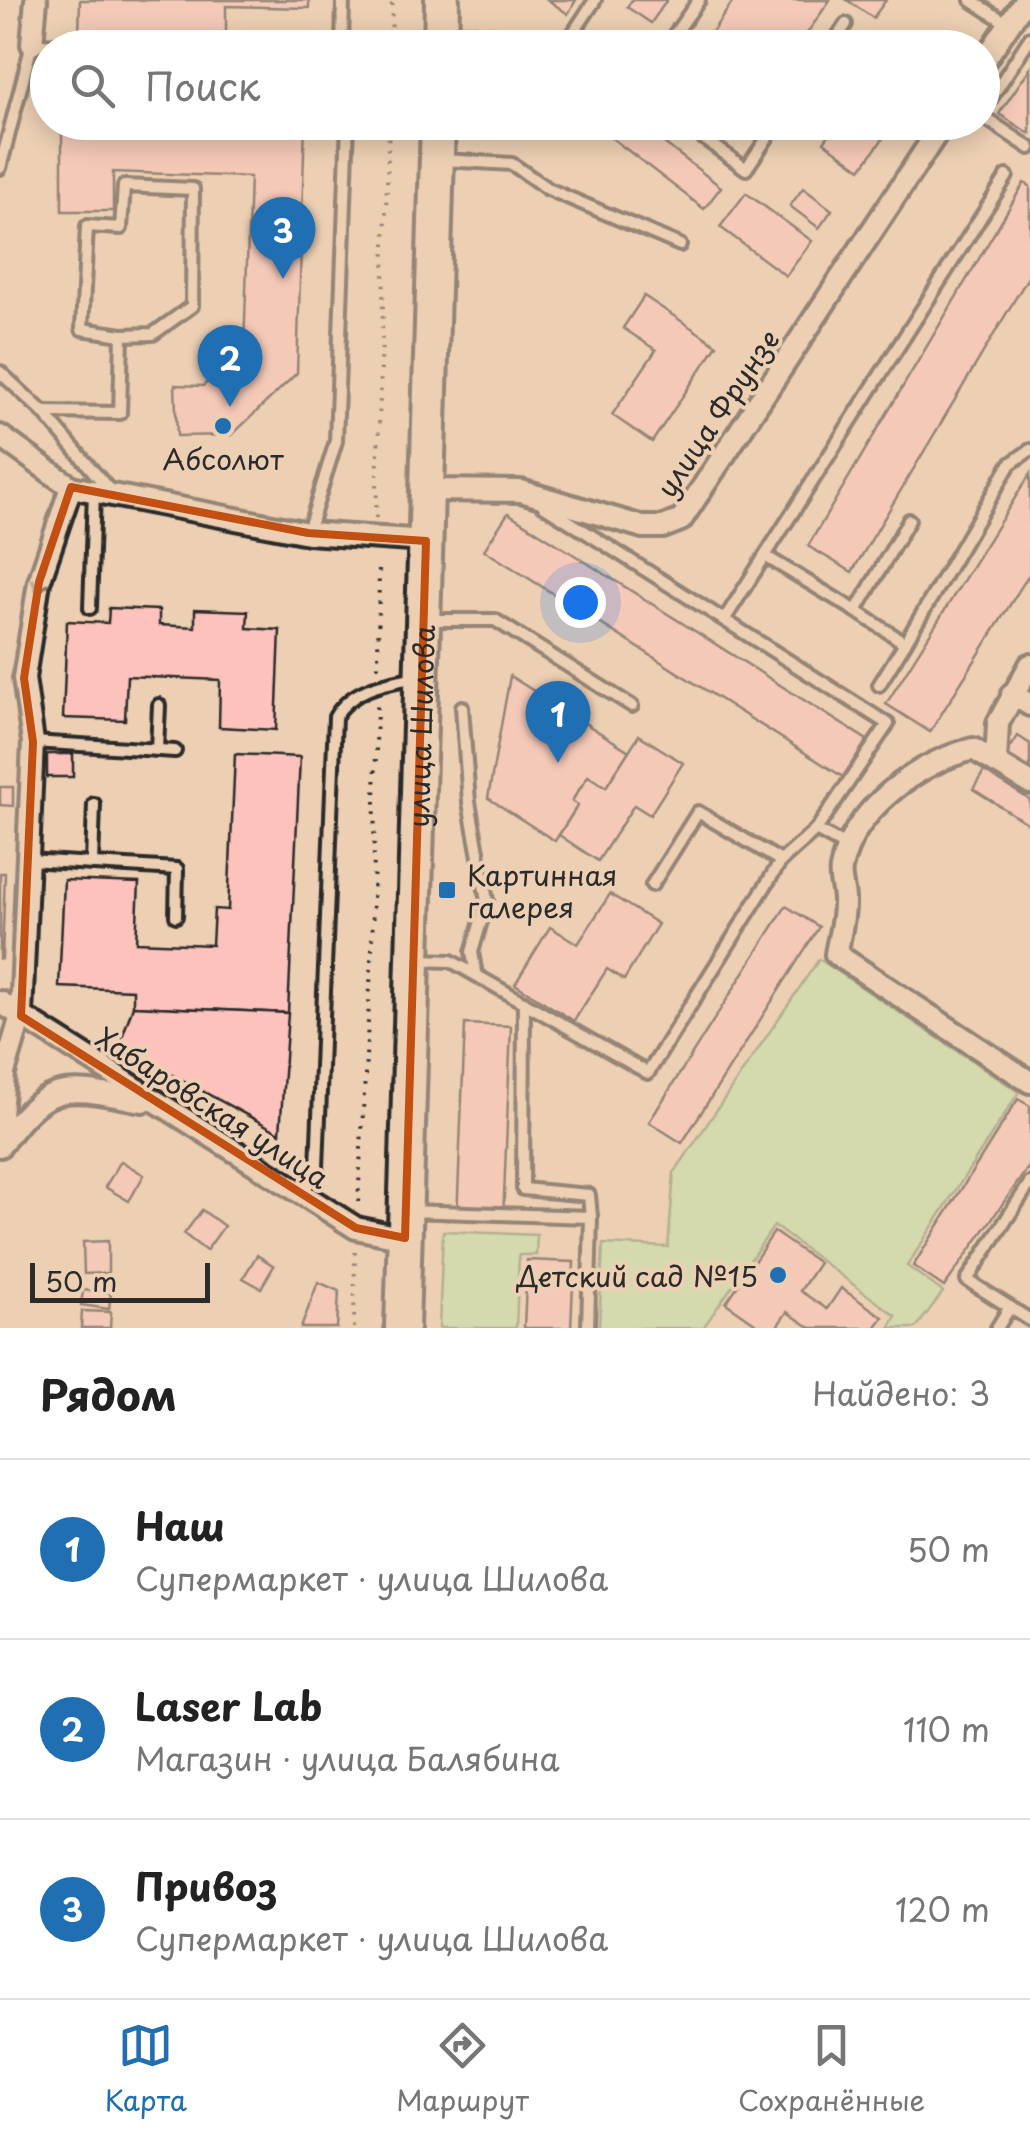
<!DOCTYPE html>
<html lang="ru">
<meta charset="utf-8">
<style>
:root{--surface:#fff;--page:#f2f2f2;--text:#222;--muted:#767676;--line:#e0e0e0;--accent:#1f6fb2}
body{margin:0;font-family:"Playpen Sans",sans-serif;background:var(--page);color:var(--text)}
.scale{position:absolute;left:30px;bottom:25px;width:180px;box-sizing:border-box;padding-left:10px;border:5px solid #2b2b2b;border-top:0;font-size:28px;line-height:35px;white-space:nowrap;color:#2b2b2b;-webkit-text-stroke:8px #edd0b4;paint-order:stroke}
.you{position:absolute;left:580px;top:602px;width:35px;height:35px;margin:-25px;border:8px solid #fff;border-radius:50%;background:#1a73e8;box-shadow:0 0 0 15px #1a73e833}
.badge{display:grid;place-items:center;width:65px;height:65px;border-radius:50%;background:var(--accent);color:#fff;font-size:32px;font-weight:700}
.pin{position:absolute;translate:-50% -82px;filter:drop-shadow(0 2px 5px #0008)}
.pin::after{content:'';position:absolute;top:52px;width:35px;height:30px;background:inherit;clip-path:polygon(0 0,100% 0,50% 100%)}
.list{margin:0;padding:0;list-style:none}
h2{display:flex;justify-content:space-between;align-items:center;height:130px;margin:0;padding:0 40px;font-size:42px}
h2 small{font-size:32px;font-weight:400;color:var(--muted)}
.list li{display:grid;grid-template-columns:65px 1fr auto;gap:30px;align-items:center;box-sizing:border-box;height:180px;padding:0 40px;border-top:2px solid var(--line)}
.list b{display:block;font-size:38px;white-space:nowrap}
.list p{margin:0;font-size:32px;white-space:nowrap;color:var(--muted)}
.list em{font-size:32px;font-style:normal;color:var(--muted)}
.icon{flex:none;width:55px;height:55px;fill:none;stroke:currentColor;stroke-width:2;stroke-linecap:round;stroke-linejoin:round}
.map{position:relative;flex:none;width:1030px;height:1328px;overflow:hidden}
.search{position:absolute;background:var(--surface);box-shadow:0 5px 25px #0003;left:30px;right:30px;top:30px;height:110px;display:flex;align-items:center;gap:25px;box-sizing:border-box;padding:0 35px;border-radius:55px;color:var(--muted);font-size:38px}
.sheet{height:670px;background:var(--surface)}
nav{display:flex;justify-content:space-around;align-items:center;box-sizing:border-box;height:140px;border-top:2px solid var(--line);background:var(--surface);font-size:28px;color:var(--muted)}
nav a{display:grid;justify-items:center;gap:5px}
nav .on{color:var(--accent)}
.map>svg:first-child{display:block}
.green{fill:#b6e6a6;stroke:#708868;stroke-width:2.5}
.building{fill:#fec2bc;stroke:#2b2b2b;stroke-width:2.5}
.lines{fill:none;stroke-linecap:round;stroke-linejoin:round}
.lane-casing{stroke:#2b2b2b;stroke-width:18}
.street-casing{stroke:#2b2b2b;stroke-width:28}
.primary-casing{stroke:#2b2b2b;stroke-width:40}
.path{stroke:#2b2b2b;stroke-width:4;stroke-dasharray:2.5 8;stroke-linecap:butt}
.lane{stroke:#edd0b4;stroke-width:10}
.street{stroke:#edd0b4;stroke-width:20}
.primary{stroke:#edd0b4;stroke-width:32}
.oneway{stroke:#8c7e70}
.marked{fill:none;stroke:#c25012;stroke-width:8;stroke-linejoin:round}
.poi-dot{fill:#1f6fb2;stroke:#edd0b4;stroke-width:4}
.labels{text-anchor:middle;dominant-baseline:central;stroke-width:8;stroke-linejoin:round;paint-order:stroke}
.street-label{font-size:28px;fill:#2b2b2b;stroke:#edd0b4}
.poi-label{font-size:28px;fill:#2b2b2b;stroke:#edd0b4}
</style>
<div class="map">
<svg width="1030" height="1328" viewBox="0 0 1030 1328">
<rect width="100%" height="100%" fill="#edd0b4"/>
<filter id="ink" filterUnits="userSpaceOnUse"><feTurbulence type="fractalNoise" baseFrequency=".01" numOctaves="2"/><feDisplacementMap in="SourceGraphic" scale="20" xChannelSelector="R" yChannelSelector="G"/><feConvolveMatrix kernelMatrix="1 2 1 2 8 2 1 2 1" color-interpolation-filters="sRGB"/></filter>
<g filter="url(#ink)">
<!-- green -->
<g class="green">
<path d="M819 959 1019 1092 907 1266 943 1292 916 1328H889L896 1316 774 1226 703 1328H599L603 1244 668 1247 674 1173Z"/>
<path d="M443 1231 537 1235 536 1255H519L516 1328H439Z"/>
</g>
<!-- building -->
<g class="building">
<path d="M80 0H309V8L226 6V40L79 37Z"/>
<path d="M548 0H576L568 14Z"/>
<path d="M632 0H667L651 23 627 7Z"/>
<path d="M734 0H830L797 48H701Z"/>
<path d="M847 0H886L873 18Z"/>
<path d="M1030 68V134L999 114Z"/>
<path d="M62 122H305L297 373 232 435 177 436 175 385 203 386 244 348 250 177 113 172V211H62Z"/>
<path d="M591 122H637L721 187 704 209Z"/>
<path d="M838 122H887L892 126 861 169 824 142Z"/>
<path d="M1024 183 1030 186V274L852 572 808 546Z"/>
<path d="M803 188 832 210 819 228 790 206Z"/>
<path d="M746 193 812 241 786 276 720 227Z"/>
<path d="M644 296 717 345 652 442 612 415 656 350 623 328Z"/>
<path d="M1030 474V573L930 732 886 704Z"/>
<path d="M508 513 867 740 843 777 484 550Z"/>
<path d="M109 608 159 610V625L195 627V609L248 611 247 628 280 630 276 730 219 727 220 680 127 676 125 720 63 718 67 621 108 623Z"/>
<path d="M510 676 629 751 606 787 588 776 572 801 578 805 555 841 488 798Z"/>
<path d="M639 735 683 763 650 815 634 805 598 861 559 835 578 805 572 801 588 776 606 787Z"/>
<path d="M1018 736 1030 744V771L1005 756Z"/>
<rect x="47" y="754" width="26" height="23"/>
<path d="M235 754 300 757 288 1013 133 1006V990L59 987 64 880 139 883 136 942 212 945 214 909 228 910Z"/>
<path d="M984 771 1030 800V825L973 789Z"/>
<path d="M0 787H13V806L0 805Z"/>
<path d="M0 873H5L2 959H0Z"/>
<path d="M610 894 658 924 624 980 607 969 574 1021 515 984 550 927 578 944Z"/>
<path d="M786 906 819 927 682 1143 649 1122Z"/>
<path d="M133 1006 288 1013 280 1133 119 1046Z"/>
<path d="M465 1024 511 1026 503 1220 457 1219Z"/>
<path d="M1018 1099 1030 1106V1165L944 1287 913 1266Z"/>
<path d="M121 1161 144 1175 129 1201 105 1187Z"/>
<path d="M202 1210 224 1226 206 1251 184 1234Z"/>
<path d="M774 1232 819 1263 800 1291 827 1309 841 1288 883 1317 875 1328H811L787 1312 776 1328H762L726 1303Z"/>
<path d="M108 1241V1273L84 1274 83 1242Z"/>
<path d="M257 1255 274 1266 261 1288 243 1278Z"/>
<path d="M527 1260 574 1262 571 1328H524Z"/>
<path d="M318 1282 339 1291 337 1328H301Z"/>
<path d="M83 1290 111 1293 109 1309 81 1305Z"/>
<path d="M82 1311 111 1312 110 1328H81Z"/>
</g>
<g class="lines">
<defs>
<g id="lane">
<path d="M971 0 1008 24"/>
<path d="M447 31 568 41 595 0"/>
<path d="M342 48 343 0"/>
<path d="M665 48 699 0"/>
<path d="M830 48 846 24"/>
<path d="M982 112 1030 38"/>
<path d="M982 116 1030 148"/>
<path d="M681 122 746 169 778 122"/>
<path d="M443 160 512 164 548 189 680 245"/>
<path d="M0 168 32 44 227 48"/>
<path d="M0 372 43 412 111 492"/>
<path d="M43 412 120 413 122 335 153 334 192 306 193 189 124 186 121 228 87 226 82 329 122 335"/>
<path d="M308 532 336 441 348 122"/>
<path d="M765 556 856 611 909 520"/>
<path d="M90 608 94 492"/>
<path d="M856 611 905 643 1010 464 1030 450"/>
<path d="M726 617 1007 176"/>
<path d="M430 620H495L632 706"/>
<path d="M879 685 905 643"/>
<path d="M462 707 469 802 487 901 472 952 476 975"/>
<path d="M33 742 175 751"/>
<path d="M157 749 159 705"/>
<path d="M816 830 847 847"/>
<path d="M28 860 177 869 176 916"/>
<path d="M92 864 94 804"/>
<path d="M652 885 698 812 781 861"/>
<path d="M419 960 451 961 648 1073 781 861 816 830 888 724 543 505"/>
<path d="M524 1002 523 1189 589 1195 591 1217"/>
<path d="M1030 1183 967 1280 1030 1320"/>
<path d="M302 1196 317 1167 335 717C352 688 386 683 416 677"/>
<path d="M408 1211 591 1217 588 1328"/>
<path d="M997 1328 1010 1307"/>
</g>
<g id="street">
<path d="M32 44 36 0"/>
<path d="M982 64 1025 0"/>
<path d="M0 436 71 487 308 533 426 541"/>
<path d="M428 490 521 491 643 527H663L681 520 944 122"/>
<path d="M1012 694 1030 705"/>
<path d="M996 763 998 723 1030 665"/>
<path d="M1030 783 973 749C917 763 852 810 841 869 839 880 844 889 844 900 845 917 839 937 836 954L1030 1082"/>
<path d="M0 1002 356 1228 405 1238"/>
<path d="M0 1131 4 1073 21 1016 33 742 24 678 39 582 71 487"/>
<path d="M0 1146C49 1078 65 1087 143 1101"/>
</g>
<g id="primary">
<path d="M441 48 442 0"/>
<path id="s1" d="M402 1328 438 122"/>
</g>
</defs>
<!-- lane casing -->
<use href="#lane" class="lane-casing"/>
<!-- street casing -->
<use href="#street" class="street-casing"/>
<!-- primary casing -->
<use href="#primary" class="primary-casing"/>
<!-- path -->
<g class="path">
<path d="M391 48 392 0"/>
<path d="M376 518 389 122"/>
<path d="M378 667 379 562"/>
<path d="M358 1202 372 949 377 702"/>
<path d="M354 1328 355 1251"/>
</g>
<!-- lane -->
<use href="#lane" class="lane"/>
<!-- street -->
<use href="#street" class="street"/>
<!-- primary -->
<use href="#primary" class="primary"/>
</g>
<!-- one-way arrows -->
<defs><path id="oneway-shaft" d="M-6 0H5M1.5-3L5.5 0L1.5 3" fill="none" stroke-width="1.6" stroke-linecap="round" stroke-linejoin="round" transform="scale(2.5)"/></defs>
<use class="oneway" href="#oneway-shaft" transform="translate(41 579) rotate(105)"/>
</g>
<!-- marked area -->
<path d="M0 0H1030V1328H0ZM71 487 308 533 426 541 405 1238 356 1228 21 1016 33 742 24 678 39 582Z" fill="#edd0b4" fill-opacity=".55" fill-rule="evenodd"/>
<path class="marked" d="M71 487 308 533 426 541 405 1238 356 1228 21 1016 33 742 24 678 39 582Z"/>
<!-- markers -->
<g class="poi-dot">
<circle cx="223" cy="426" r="10"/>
<rect x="437" y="880" width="20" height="20" rx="5"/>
<circle cx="778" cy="1275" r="10"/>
</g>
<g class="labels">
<!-- street labels -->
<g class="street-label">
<text transform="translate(717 413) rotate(-56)">улица Фрунзе</text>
<text stroke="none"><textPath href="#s1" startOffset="602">улица Шилова</textPath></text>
<text transform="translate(213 1107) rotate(33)">Хабаровская улица</text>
</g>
<!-- poi labels -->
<g class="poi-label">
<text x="223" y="458">Абсолют</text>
<text x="467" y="874" text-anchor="start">Картинная<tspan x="467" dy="32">галерея</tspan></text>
<text x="758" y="1275" text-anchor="end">Детский сад №15</text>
</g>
</g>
</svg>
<div class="scale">50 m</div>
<div class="you"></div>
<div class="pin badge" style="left:558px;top:763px">1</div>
<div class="pin badge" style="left:230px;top:407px">2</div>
<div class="pin badge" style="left:283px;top:279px">3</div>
<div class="search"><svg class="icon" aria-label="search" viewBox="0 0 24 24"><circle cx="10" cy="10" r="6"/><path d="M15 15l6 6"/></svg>Поиск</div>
</div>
<section class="sheet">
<h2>Рядом<small>Найдено: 3</small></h2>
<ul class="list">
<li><span class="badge">1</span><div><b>Наш</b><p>Супермаркет · улица Шилова</p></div><em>50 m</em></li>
<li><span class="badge">2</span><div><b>Laser Lab</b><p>Магазин · улица Балябина</p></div><em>110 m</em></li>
<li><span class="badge">3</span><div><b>Привоз</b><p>Супермаркет · улица Шилова</p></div><em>120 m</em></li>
</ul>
</section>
<nav>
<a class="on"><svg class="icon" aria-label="map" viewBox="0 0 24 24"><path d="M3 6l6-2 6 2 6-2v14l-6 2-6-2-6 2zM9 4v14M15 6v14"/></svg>Карта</a>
<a><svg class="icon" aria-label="directions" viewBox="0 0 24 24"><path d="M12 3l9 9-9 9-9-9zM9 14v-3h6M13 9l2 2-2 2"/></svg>Маршрут</a>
<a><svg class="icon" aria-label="saved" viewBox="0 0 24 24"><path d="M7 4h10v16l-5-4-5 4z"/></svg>Сохранённые</a>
</nav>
